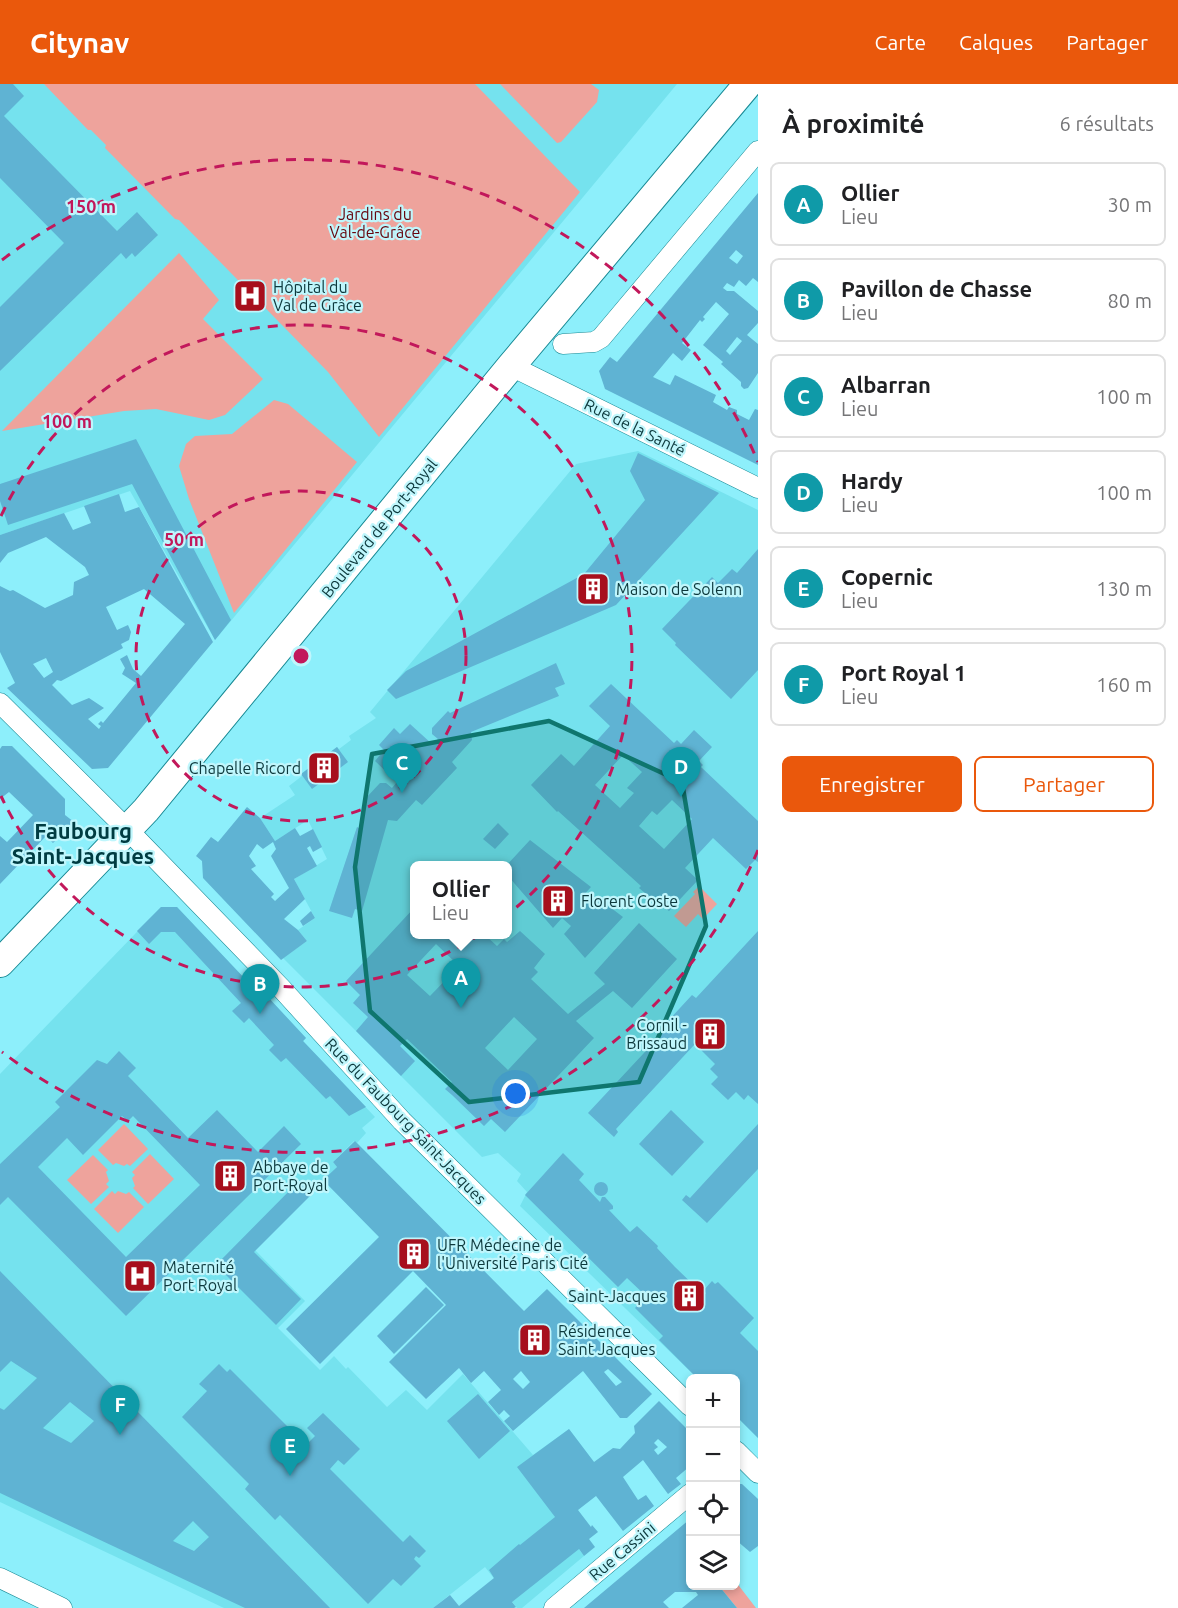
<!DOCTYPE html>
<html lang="fr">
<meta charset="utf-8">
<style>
:root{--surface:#fff;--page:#f2f2f2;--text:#202124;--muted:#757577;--line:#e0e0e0;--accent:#ea580c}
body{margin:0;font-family:Ubuntu,sans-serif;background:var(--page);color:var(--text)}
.controls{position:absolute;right:18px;bottom:18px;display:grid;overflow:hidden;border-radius:9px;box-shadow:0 3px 9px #0003}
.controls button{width:54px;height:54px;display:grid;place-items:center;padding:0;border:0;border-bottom:2px solid var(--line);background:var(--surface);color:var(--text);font:30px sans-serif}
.you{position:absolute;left:516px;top:1010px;width:21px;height:21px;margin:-15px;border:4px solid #fff;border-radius:50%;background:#1a73e8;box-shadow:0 0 0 9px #1a73e833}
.badge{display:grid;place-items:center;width:39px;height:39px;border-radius:50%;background:var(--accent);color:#fff;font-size:20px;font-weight:700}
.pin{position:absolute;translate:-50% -50px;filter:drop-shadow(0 2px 3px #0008)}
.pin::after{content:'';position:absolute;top:32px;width:21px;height:18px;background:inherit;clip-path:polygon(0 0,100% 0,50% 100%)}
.popup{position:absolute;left:410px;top:777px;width:102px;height:78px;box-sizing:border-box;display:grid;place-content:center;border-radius:9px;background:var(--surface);filter:drop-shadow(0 2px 4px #0005);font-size:20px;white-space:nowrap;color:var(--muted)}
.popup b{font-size:22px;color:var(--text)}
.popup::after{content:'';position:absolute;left:50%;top:100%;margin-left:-12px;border:12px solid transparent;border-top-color:var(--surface)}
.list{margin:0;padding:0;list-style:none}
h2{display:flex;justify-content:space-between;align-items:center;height:78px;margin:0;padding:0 24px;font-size:26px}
h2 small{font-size:20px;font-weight:400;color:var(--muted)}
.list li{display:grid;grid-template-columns:39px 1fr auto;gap:18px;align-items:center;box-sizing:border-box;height:84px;margin:0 12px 12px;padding:0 12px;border:2px solid var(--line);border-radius:9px}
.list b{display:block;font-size:22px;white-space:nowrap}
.list p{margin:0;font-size:20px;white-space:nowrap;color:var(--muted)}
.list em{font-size:20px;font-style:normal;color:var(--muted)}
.actions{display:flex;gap:12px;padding:18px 24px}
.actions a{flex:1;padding:14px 0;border:2px solid var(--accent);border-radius:9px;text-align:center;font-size:21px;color:var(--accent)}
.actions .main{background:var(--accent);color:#fff}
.icon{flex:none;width:33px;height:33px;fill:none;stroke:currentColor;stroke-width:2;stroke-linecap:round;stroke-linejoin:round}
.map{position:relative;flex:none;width:758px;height:1524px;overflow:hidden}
header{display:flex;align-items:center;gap:36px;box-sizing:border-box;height:84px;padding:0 30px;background:var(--accent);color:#fff}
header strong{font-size:28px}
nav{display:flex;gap:33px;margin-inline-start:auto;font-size:21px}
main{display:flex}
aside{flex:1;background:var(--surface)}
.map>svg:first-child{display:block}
.built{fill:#75e2ee;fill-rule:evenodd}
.green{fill:#eea39c}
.building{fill:#5fb3d3;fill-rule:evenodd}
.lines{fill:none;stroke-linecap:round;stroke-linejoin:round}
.street-casing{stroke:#178994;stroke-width:21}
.secondary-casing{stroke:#178994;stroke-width:30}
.street{stroke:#fff;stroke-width:20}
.secondary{stroke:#fff;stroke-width:28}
.marked{fill:#0f766e;fill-opacity:0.2;stroke:#0f766e;stroke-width:4.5;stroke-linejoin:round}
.ring{fill:none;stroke:#c2185b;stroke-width:3;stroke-dasharray:10 8}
.labels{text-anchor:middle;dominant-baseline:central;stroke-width:4.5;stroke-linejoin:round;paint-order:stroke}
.park-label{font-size:16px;fill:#67060e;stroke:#bff6fc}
.poi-label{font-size:16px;fill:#0d393d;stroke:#bff6fc;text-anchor:start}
.street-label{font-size:16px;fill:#0d393d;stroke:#bff6fc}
.district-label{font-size:22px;font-weight:bold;fill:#003c42;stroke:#bff6fc}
.centre{fill:#c2185b;stroke:#bff6fc;stroke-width:3}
.ring-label{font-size:18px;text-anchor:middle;font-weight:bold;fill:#c2185b;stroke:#bff6fc;stroke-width:4.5;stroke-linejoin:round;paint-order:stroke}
</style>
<header>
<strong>Citynav</strong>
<nav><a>Carte</a><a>Calques</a><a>Partager</a></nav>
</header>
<main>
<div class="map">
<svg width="758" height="1524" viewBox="0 0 758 1524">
<rect width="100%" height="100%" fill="#8deffb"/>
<!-- built -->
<g class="built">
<path d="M0 0H677L215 556 130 407 0 451Z"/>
<path d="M638 367 758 426V1354L736 1332V1294H697L520 1122 527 1108 517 1097 521 1090 498 1069 482 1073 283 874 307 857 298 846 315 834 294 795 327 775 308 736 275 757 260 734 295 711 289 702 302 692 301 690 337 663 339 665 351 656 349 652 376 634 370 628 576 380ZM414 782H508V850H414Z"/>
<path d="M161 823H177L247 897H253L306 954 303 957 375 1033 362 1044 366 1049 357 1059 354 1057 333 1078 337 1083 323 1096 324 1097 255 1166 305 1217 278 1244 320 1286 334 1272 346 1285 348 1283 387 1323 406 1306 427 1326 463 1290 533 1371 569 1345 594 1378 553 1430 584 1472 522 1524H517L485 1483 433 1524H224L0 1418V990Z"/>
</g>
<!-- green -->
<g class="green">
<path d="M44 0H475L580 108 379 353 328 288 179 136 175 135 105 64 106 61 91 46H88Z"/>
<path d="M500 0H591L599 6 597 18 561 58 557 59Z"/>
<path d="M179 169 219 216 203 235 263 295 225 331 209 336 156 325 124 327 2 347Z"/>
<path d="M274 316 288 320 357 378 234 529 189 415 179 382 186 360 195 352 232 350Z"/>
<path d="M699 802 717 820 703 835 698 830 686 843 674 832 695 810 693 808Z"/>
<path d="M124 1040 148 1065 130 1082 127 1080 124 1082 116 1079 113 1081 98 1066Z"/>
<path d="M150 1070 174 1095 148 1120 133 1104 135 1102 132 1094 135 1091 132 1088Z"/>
<path d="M93 1071 108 1086 106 1088 109 1097 106 1100 109 1103 91 1120 67 1096Z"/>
<path d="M112 1107 115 1110 118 1107 126 1110 129 1108 144 1123 118 1149 94 1125Z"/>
<path d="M736 1498 756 1524H737L719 1502H736Z"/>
</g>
<!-- building -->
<g class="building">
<path d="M0 0H13L24 12 4 32 117 147 137 128 158 151 135 173 132 169 126 175 121 169 0 287V223L64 159 0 94Z"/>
<path d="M758 109V198L753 194 746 202 739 196 734 203 727 199 723 204 727 207H734L758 227V239L747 251 758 260V289L748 304 744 305 741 302V298L721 280 723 278 703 261 729 230 716 218 703 233 705 235 702 238 700 236 682 259 691 266 682 277 673 269 653 293 670 301 675 291 716 311 713 318 727 326 729 323 737 326V330L749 336 755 325 758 326V381L605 305 599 287 610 273 617 278ZM736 166 743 172 737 180 729 174ZM737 253 742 257 730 271 726 267Z"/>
<path d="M136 355 231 536 215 556 132 400 8 441 0 417V400Z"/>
<path d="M638 369 719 409 616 521 396 615 387 606 406 587 584 490 645 416 630 387Z"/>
<path d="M119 410 125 428 139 423 213 558 108 684 92 685 7 604 15 599 0 568V502L10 507 13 506 45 524 73 511 74 498 89 491 85 483 46 453 8 469 0 479V451L64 429 73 446 91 439 84 422ZM144 505 185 540 141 592 133 585 127 571 120 575 125 584 122 590 136 599 103 639 101 637 98 640 101 642 99 645 88 635 104 624 89 614 72 621 52 601 57 596 61 597 123 564 121 560 129 556 131 548 128 541 117 546 106 523ZM46 574 53 588 44 594 33 580Z"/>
<path d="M758 465V586L731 615 675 561 676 559 662 545 712 493 718 499 732 485 737 489Z"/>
<path d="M556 579 565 600 555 604 559 612 471 648 472 656 452 678 457 684 422 721 416 716 397 737 388 736 362 827 355 825 352 834 329 827 357 743 359 744 367 717 365 715 380 699H386L392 704 397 698 375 677 384 666 379 661 394 644 400 650 410 640 432 660 438 655 432 650V644L448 627 450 629Z"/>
<path d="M611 600 674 659 677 656 681 660 694 646 712 663 699 677 703 681 701 683 758 737V778L755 776 746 785 713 754 685 784 698 796 669 827 660 820 659 821 639 804 641 802 558 727 557 728 531 701 561 670 574 682 610 642 589 622ZM623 671 642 688 627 704 634 709 620 724 595 701ZM672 716 692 735 664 765 639 742 652 727 657 731Z"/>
<path d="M2 662H12L65 715V731L74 738 53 759 46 752 0 800V752L7 758 33 731 9 708 0 715V665Z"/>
<path d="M337 663 348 678 312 705 301 690Z"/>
<path d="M247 723 260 734 275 757 295 744 300 752 313 745 322 763 313 768 310 762 307 764 317 782 294 795 305 815 284 835 298 846 307 857 281 876 203 794 202 777 196 772 211 753 218 758ZM273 758 276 765 271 772 289 804 275 817 271 813 274 810 251 785 256 782 249 772 257 760 263 765Z"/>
<path d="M498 739 509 750 495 765 483 755Z"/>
<path d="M530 756 591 803 582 813 591 821 598 814 623 833 585 874 564 850 571 842 562 834 553 844 508 792 506 782Z"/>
<path d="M161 823H177L247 897H253L306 954 303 957 366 1023 349 1032 330 1012 326 1015 286 974 281 978 269 966 274 961 249 934 244 939 232 927 241 919 175 848H161L149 860 137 847Z"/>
<path d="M414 824V850H484L497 862 504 855 507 858 520 847 545 870 534 884 538 888 531 895 568 930 605 900 594 889 639 839 677 875 632 924 613 907 576 937 594 954 505 1048 491 1035 484 1042 452 1011 445 1005 452 998 407 955 400 962 415 977 401 992 356 947 368 933 353 919 360 911 346 897ZM436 860 459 882 430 912 407 891ZM514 933 537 955 508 986 485 964Z"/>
<path d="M311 827 315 834 303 842 300 837Z"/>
<path d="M758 847V1020L748 1011 744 1016 736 1008 728 1016 711 1000 718 993 710 985 715 980 695 960 616 1045 618 1048 614 1053 588 1029 671 940 668 937 692 911 696 914Z"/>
<path d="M119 967 136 984 128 992 132 996 188 1054 217 1026 258 1068 284 1042 301 1060 126 1232 8 1113 0 1121V1080L60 1023 55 1018 97 976 107 980ZM122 1032 128 1037 133 1032 200 1101 126 1173 38 1083 67 1054 83 1071Z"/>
<path d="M671 1026 704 1058 672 1092 639 1060Z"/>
<path d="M758 1040V1085L707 1139 682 1116 686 1111 690 1114Z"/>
<path d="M355 1057 524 1227 547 1205 652 1310 627 1334H620L583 1287 513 1347 504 1337 510 1332 504 1326 499 1331 488 1318 501 1306 484 1287 471 1299 459 1284 426 1315 389 1278 446 1221 413 1187 320 1280 286 1245 379 1153 323 1096 337 1083 333 1078ZM608 1285 622 1298 616 1302 604 1288ZM521 1287 530 1298 523 1305 513 1295Z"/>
<path d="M563 1069 584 1090 579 1096 600 1118 602 1113H605L613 1122V1125L609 1126 630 1148 637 1142 658 1162 657 1164 675 1183 704 1211 706 1209 703 1207 712 1197 715 1200 718 1198 754 1234 740 1249 758 1267V1354L736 1332V1294H697L659 1256 663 1252 635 1224 646 1212 627 1194 618 1203 525 1111Z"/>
<path d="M300 1096 313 1109 254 1168 301 1215 276 1241 216 1181Z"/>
<circle cx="601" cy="1105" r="7"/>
<path d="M0 1187 274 1467 330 1524H245L0 1409V1324L4 1326 37 1294 11 1277 0 1288ZM70 1318 94 1337 71 1359 43 1344ZM193 1437 209 1453 194 1467 173 1457Z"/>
<path d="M426 1203 444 1221 394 1270 377 1252Z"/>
<path d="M219 1280 227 1288 230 1285 306 1361 315 1352 307 1344 323 1329 360 1365 344 1381 338 1376 330 1385 403 1458 410 1451 426 1467 419 1474 416 1472 414 1475 421 1482 401 1502 393 1495 368 1520 280 1431 275 1436 245 1405 249 1400 182 1333 207 1307 199 1300Z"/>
<path d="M478 1310 510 1347 479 1375 447 1337Z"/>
<path d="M659 1317 690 1348V1382L676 1394 681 1400 668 1410 643 1376 623 1393 638 1416 646 1411 654 1422 623 1447 596 1412 578 1426 591 1443 592 1441 598 1448 589 1455 595 1463 584 1472 579 1465 512 1518 516 1523 514 1524H433L450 1511 459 1522 494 1494 489 1486 519 1460 520 1461 555 1433 517 1383 569 1345 594 1378 613 1364 620 1365 635 1349 634 1342ZM658 1355 667 1363 658 1371 654 1366 658 1363 654 1359Z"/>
<path d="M736 1400H742L758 1415V1462L750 1468 736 1456Z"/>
<path d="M690 1435V1502H719L737 1524H682L698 1511 696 1508H675L663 1518 669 1524H584Z"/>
</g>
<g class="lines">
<defs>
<g id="street">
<path d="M563 260 594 258 601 254 758 67"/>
<path d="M511 282 758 404"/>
<path d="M0 619 128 746 281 904 402 1037 690 1322"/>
<path d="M736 1367 758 1389"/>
<path d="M0 1494 62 1524"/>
<path d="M554 1524 690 1410"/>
</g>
<path id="secondary" d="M0 879 146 726 511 282 748 0"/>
</defs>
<!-- street casing -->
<use href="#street" class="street-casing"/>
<!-- secondary casing -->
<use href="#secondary" class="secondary-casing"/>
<!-- street -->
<use href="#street" class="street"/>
<!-- secondary -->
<use href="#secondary" class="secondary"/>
</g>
<!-- marked area -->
<path class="marked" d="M549 637 682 698 706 842 639 998 469 1018 370 927 355 783 372 670Z"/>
<!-- distance rings -->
<g class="ring">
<circle cx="301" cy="572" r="165"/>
<path d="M1 432A331 331 0 1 1 1 712"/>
<path d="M758 766A496 496 0 0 1 2 968M2 176A496 496 0 0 1 758 378"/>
</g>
<!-- icons -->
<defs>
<symbol id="hospital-square" viewBox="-11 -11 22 22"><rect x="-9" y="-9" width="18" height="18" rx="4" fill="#a70f1d" stroke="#bff6fc"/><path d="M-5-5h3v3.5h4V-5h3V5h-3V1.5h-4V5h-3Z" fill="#fff"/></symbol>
<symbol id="building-square" viewBox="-11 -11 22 22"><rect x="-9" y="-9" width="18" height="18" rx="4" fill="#a70f1d" stroke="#bff6fc"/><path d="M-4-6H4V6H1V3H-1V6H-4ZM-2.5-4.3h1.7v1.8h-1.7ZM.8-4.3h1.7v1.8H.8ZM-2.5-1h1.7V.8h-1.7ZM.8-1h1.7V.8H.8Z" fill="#fff"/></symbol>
</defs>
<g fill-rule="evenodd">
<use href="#hospital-square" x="231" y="193" width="38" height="38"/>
<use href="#building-square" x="574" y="486" width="38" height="38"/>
<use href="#building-square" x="305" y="665" width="38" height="38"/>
<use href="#building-square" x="539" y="798" width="38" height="38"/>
<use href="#building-square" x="691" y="931" width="38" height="38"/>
<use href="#building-square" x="211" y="1073" width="38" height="38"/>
<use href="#building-square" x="395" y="1151" width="38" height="38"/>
<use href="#hospital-square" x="121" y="1173" width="38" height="38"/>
<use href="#building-square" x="670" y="1193" width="38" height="38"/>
<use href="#building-square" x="516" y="1237" width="38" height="38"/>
</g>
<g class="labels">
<!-- park labels -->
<g class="park-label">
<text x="375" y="130">Jardins du<tspan x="375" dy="18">Val-de-Grâce</tspan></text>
</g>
<!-- poi labels -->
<g class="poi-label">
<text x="273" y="203">Hôpital du<tspan x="273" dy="18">Val de Grâce</tspan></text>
<text x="616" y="505">Maison de Solenn</text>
<text x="301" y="684" text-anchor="end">Chapelle Ricord</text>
<text x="581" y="817">Florent Coste</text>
<text x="687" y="941" text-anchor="end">Cornil -<tspan x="687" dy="18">Brissaud</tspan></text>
<text x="253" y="1083">Abbaye de<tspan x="253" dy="18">Port-Royal</tspan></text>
<text x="437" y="1161">UFR Médecine de<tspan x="437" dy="18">l'Université Paris Cité</tspan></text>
<text x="163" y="1183">Maternité<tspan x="163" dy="18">Port Royal</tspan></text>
<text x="666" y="1212" text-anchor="end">Saint-Jacques</text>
<text x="558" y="1247">Résidence<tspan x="558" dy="18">Saint Jacques</tspan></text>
</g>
<!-- street labels -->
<g class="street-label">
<text transform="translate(635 343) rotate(26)">Rue de la Santé</text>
<text transform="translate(379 444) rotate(-51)">Boulevard de Port-Royal</text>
<text transform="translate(406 1037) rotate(46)">Rue du Faubourg Saint-Jacques</text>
<text transform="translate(622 1467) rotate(-40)">Rue Cassini</text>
</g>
<!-- district labels -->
<g class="district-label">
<text x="83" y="746">Faubourg<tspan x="83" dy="25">Saint-Jacques</tspan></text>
</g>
</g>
<circle cx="301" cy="572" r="9" class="centre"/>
<g class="ring-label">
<text x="91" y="129">150 m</text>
<text x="67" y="344">100 m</text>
<text x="184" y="462">50 m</text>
</g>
</svg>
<div class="controls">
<button>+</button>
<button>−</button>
<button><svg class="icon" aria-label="locate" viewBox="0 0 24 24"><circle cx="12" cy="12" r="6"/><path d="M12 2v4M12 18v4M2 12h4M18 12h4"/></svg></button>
<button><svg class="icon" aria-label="layers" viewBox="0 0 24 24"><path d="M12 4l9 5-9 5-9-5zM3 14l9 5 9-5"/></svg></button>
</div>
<div class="you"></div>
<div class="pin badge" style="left:461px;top:924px;background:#0f9aa8">A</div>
<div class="popup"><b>Ollier</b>Lieu</div>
<div class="pin badge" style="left:260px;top:930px;background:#0f9aa8">B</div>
<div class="pin badge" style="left:402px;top:709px;background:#0f9aa8">C</div>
<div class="pin badge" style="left:681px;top:713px;background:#0f9aa8">D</div>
<div class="pin badge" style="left:290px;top:1392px;background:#0f9aa8">E</div>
<div class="pin badge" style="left:120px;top:1351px;background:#0f9aa8">F</div>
</div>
<aside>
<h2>À proximité<small>6 résultats</small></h2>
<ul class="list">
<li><span class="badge" style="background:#0f9aa8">A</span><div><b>Ollier</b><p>Lieu</p></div><em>30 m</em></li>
<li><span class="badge" style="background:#0f9aa8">B</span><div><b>Pavillon de Chasse</b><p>Lieu</p></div><em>80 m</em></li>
<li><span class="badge" style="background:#0f9aa8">C</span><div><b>Albarran</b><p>Lieu</p></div><em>100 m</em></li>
<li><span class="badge" style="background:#0f9aa8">D</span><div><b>Hardy</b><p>Lieu</p></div><em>100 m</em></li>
<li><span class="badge" style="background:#0f9aa8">E</span><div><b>Copernic</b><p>Lieu</p></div><em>130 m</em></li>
<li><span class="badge" style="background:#0f9aa8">F</span><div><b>Port Royal 1</b><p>Lieu</p></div><em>160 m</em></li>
</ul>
<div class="actions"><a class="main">Enregistrer</a><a>Partager</a></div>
</aside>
</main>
